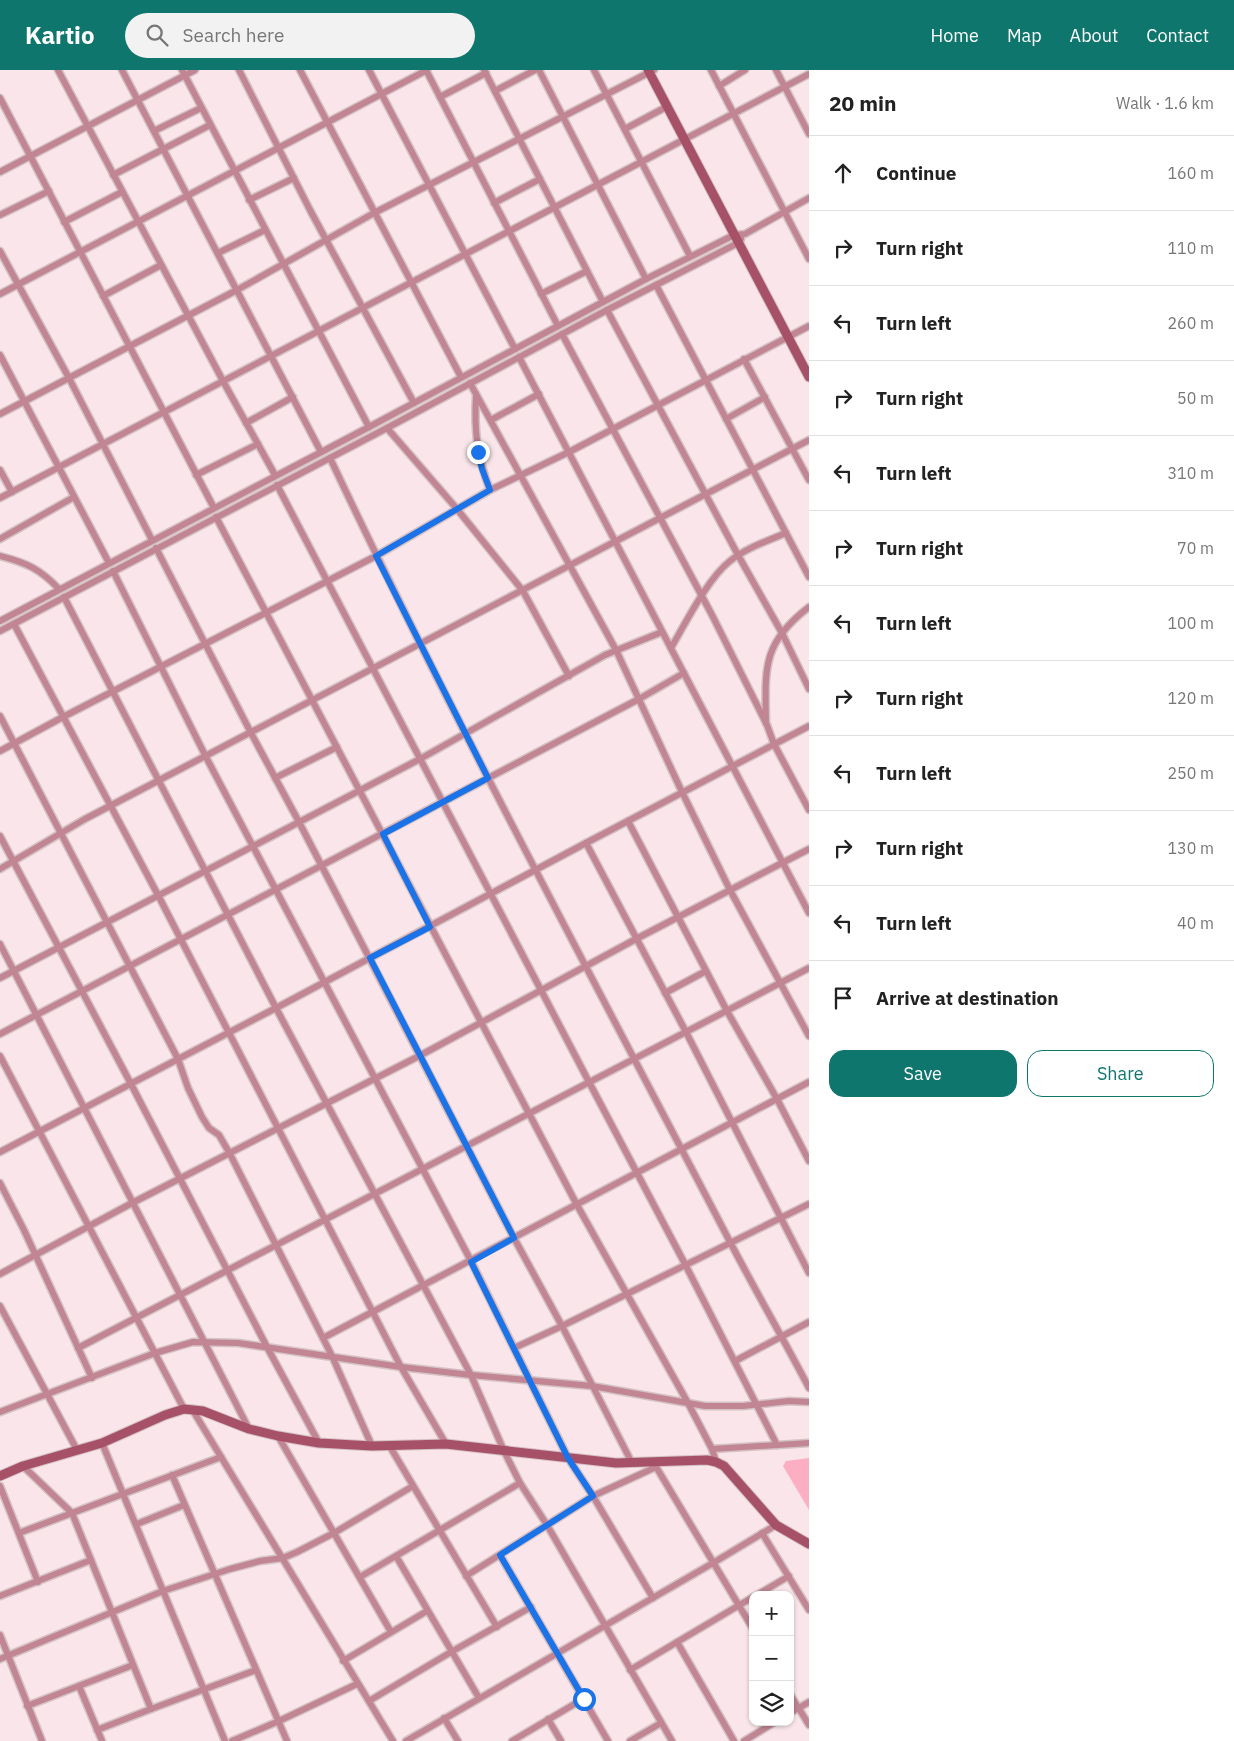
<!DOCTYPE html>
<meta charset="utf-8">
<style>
:root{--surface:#fff;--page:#f2f2f2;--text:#222;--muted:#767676;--line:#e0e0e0;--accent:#0f766e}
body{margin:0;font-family:"IBM Plex Sans",sans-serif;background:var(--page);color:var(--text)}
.controls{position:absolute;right:15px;bottom:15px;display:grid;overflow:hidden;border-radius:10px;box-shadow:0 1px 4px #0004}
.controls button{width:45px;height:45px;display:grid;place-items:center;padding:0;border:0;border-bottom:1px solid var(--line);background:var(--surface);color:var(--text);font:25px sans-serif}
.stop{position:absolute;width:15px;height:15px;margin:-11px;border:4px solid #1a73e8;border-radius:50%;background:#fff}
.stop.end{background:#1a73e8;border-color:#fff;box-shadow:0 1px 5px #0008}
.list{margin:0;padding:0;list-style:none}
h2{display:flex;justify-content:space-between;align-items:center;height:65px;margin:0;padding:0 20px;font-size:21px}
h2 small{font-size:16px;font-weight:400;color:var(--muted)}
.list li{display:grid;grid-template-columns:32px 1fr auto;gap:15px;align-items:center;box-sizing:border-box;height:75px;padding:0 20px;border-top:1px solid var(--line)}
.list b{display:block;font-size:19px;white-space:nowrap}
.list em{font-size:16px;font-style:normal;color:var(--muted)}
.actions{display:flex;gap:10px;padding:15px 20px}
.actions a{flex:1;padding:11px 0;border:1px solid var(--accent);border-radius:15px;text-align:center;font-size:18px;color:var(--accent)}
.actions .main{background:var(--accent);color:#fff}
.icon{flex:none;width:28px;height:28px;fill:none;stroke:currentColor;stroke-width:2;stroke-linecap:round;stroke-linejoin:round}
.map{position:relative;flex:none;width:809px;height:1671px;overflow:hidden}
header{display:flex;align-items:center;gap:30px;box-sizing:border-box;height:70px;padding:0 25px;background:var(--accent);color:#fff}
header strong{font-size:24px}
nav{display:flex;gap:28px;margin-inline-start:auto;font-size:18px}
.search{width:350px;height:45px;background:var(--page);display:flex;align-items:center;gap:12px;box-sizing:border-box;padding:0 18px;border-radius:28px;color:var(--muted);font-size:19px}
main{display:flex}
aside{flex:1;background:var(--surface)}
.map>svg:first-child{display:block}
.green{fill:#fcafc2}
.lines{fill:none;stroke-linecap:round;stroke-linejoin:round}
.street-casing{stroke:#d4c2c5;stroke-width:9}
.secondary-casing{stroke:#d4c2c5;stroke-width:11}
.street{stroke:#c18593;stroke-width:6}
.secondary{stroke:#a75169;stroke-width:9}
.route{stroke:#1a73e8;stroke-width:6}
</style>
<header>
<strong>Kartio</strong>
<div class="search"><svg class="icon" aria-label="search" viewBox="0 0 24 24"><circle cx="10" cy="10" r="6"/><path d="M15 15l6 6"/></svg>Search here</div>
<nav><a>Home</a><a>Map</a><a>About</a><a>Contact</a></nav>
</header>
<main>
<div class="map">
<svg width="809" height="1671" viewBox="0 0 809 1671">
<rect width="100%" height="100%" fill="#fae6ea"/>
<!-- green -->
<path class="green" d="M809 1388V1440L783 1396 786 1391Z"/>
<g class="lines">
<defs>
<g id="street">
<path d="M58 0 223 311 275 405"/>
<path d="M122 0 321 382"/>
<path d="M182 0 369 357"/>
<path d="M239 0 310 140 414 333"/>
<path d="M300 0 461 307"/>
<path d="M369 0 515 279"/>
<path d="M426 0 558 256"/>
<path d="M484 0 603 232"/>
<path d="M539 0 646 209"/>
<path d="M594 0 690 186"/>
<path d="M711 0 809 189"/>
<path d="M776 0 809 64"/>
<path d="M719 16 745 0"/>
<path d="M495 21 535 0"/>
<path d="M440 27 486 3"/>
<path d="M0 28 214 438"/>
<path d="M625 59 668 36"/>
<path d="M154 61 201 38"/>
<path d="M0 102 195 0"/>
<path d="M113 105 210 55"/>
<path d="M249 130 294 108"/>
<path d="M494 133 540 109"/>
<path d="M0 145 49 121"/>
<path d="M64 152 122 122"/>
<path d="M0 181 69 308 152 470"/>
<path d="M218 183 265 160"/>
<path d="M656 215 809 507"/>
<path d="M0 224 427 0"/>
<path d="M541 224 587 201"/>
<path d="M103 226 161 195"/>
<path d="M607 240 738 485 782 563 809 619"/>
<path d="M562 264 712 545 767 655 774 674 809 740"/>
<path d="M0 285 109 493"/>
<path d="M519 287 809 843"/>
<path d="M744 289 809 410"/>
<path d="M470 313 616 580 682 722 730 820 809 966"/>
<path d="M476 325C474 360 477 387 490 420"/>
<path d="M0 344 237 220 374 143 654 0"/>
<path d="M726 349 765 327"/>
<path d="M491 350 539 324"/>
<path d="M246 353 293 327"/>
<path d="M387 358 457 439 523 521 569 606"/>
<path d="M330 388C455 653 594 911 729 1170 755 1220 783 1268 809 1318"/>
<path d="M0 400 12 422"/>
<path d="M196 405 258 374"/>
<path d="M277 415 589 1012 685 1194 777 1375"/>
<path d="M0 428 809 4"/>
<path d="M216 447 577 1135 688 1333 712 1379 716 1392"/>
<path d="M0 469 74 427"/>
<path d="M156 478 251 663 299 752 514 1168 562 1256 632 1393"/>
<path d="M0 486C27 493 40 499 59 519"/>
<path d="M113 501 206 687 471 1191 568 1388 593 1426 653 1528"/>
<path d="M64 527 276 938 471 1305 504 1381 520 1413 547 1455 672 1671"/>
<path d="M0 551 369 357 646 209 734 165 745 164 809 128"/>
<path d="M14 554 158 825 401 1297 446 1374"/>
<path d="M0 561 387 358 607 240 738 173 741 169"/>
<path d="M671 578C685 554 708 508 730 491 746 478 767 471 786 463"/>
<path d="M0 646 178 989 188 1018 202 1047 209 1058 219 1065 230 1084 332 1286 372 1376"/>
<path d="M766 653C765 598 762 573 809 537"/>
<path d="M0 681 63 647 376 486 490 420 569 382 809 256"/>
<path d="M275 708 337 677"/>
<path d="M628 751 727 941 777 1029 809 1091"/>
<path d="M0 766 131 1014 267 1277 319 1373"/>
<path d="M586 773 686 962 809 1203"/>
<path d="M0 799 85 749 809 370"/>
<path d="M0 874 249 1359"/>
<path d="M0 908 420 689 605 585 662 562"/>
<path d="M665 923 706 901"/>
<path d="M0 964 639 629 684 603"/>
<path d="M0 986 184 1339"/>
<path d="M0 1082 276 938 586 773 809 656"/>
<path d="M0 1113 24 1160 92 1308"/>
<path d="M0 1204 134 1132 421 985 636 869 809 779"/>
<path d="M0 1236 77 1380"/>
<path d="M323 1268 809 1012"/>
<path d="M78 1278 809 898"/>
<path d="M514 1278 562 1256 809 1134"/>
<path d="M735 1291 809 1252"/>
<path d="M192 1339 393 1671"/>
<path d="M0 1342 155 1283 193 1272 238 1273 401 1297 471 1305 592 1316 705 1336H743L789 1331 809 1332"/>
<path d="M278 1366 391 1562"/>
<path d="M102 1373 225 1671"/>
<path d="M389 1375 497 1557"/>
<path d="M712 1379 809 1373"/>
<path d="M655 1395 753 1559"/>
<path d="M23 1396 72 1443 151 1639 256 1600"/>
<path d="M172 1405 287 1671"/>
<path d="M0 1416 38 1512"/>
<path d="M137 1454 184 1435"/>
<path d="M19 1463 221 1387"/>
<path d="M762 1463 809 1540"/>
<path d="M500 1485 608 1671"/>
<path d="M396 1486 479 1628"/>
<path d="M466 1506 593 1426 656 1397"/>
<path d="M360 1507 520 1413"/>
<path d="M757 1525 789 1506"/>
<path d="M0 1526 91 1490"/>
<path d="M0 1565 42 1671"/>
<path d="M677 1572 734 1671"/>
<path d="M0 1589 163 1521 230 1499 260 1491 283 1488 297 1482 334 1463 413 1416"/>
<path d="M343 1591 427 1541"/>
<path d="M630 1600 753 1527"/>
<path d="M79 1616 102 1671"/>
<path d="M790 1624 809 1655"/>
<path d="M369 1631 451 1582 531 1537"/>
<path d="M27 1636 133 1595"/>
<path d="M790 1643 809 1632"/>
<path d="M444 1648 458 1671"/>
<path d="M548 1649 561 1671"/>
<path d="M97 1660 151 1639"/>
<path d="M232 1671 279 1651 357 1614"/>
<path d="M406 1671 713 1493 776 1455"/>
<path d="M512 1671 583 1629"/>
<path d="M630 1671 661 1653"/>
<path d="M744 1671 775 1652"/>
</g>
<g id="secondary">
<path d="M648 0 809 307"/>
<path d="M0 1406 23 1396 102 1373 165 1345 184 1339 203 1341 249 1359 278 1366 319 1373 372 1376 446 1374 616 1393 707 1390 716 1392 724 1396 776 1455 809 1474"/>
</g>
</defs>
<!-- street casing -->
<use href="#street" class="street-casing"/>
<!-- secondary casing -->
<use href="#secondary" class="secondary-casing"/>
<!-- street -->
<use href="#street" class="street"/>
<!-- secondary -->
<use href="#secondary" class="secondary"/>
</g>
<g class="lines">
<!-- route -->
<path class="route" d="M478 382 482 399 490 420 376 486 488 708 383 764 430 857 370 888 514 1168 471 1192 568 1388 593 1426 500 1485 584 1629"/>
</g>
</svg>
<div class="controls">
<button>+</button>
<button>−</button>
<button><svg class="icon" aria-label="layers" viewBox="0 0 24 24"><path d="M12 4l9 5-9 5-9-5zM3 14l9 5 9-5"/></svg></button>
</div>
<div class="stop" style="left:584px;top:1629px"></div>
<div class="stop end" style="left:478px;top:382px"></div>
</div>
<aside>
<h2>20 min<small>Walk · 1.6 km</small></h2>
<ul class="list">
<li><svg class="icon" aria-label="ahead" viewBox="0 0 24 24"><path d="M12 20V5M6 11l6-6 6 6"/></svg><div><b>Continue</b></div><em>160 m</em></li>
<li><svg class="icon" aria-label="right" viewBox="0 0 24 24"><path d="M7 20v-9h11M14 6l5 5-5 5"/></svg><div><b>Turn right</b></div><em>110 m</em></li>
<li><svg class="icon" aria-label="left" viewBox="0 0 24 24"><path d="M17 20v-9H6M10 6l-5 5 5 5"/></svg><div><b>Turn left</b></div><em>260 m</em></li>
<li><svg class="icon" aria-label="right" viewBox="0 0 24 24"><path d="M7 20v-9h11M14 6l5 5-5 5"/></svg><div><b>Turn right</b></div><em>50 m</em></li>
<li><svg class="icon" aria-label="left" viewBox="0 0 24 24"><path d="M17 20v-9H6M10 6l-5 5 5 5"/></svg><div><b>Turn left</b></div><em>310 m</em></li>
<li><svg class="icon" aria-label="right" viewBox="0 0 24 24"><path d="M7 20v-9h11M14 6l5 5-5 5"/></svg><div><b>Turn right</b></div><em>70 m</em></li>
<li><svg class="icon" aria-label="left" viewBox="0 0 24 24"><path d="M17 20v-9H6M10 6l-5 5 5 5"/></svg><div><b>Turn left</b></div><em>100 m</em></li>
<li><svg class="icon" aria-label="right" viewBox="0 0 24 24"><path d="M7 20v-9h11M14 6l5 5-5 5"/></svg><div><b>Turn right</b></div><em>120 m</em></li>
<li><svg class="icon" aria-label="left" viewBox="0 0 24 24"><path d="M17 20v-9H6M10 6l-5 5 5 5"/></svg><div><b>Turn left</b></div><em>250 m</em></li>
<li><svg class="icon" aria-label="right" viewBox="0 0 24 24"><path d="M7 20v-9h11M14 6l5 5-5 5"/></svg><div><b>Turn right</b></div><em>130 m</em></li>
<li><svg class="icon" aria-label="left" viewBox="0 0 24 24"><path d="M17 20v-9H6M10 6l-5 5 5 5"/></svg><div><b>Turn left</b></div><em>40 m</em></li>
<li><svg class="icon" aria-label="arrive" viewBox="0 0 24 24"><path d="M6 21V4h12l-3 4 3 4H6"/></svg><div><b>Arrive at destination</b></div></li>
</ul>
<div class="actions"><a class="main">Save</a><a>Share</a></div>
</aside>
</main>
